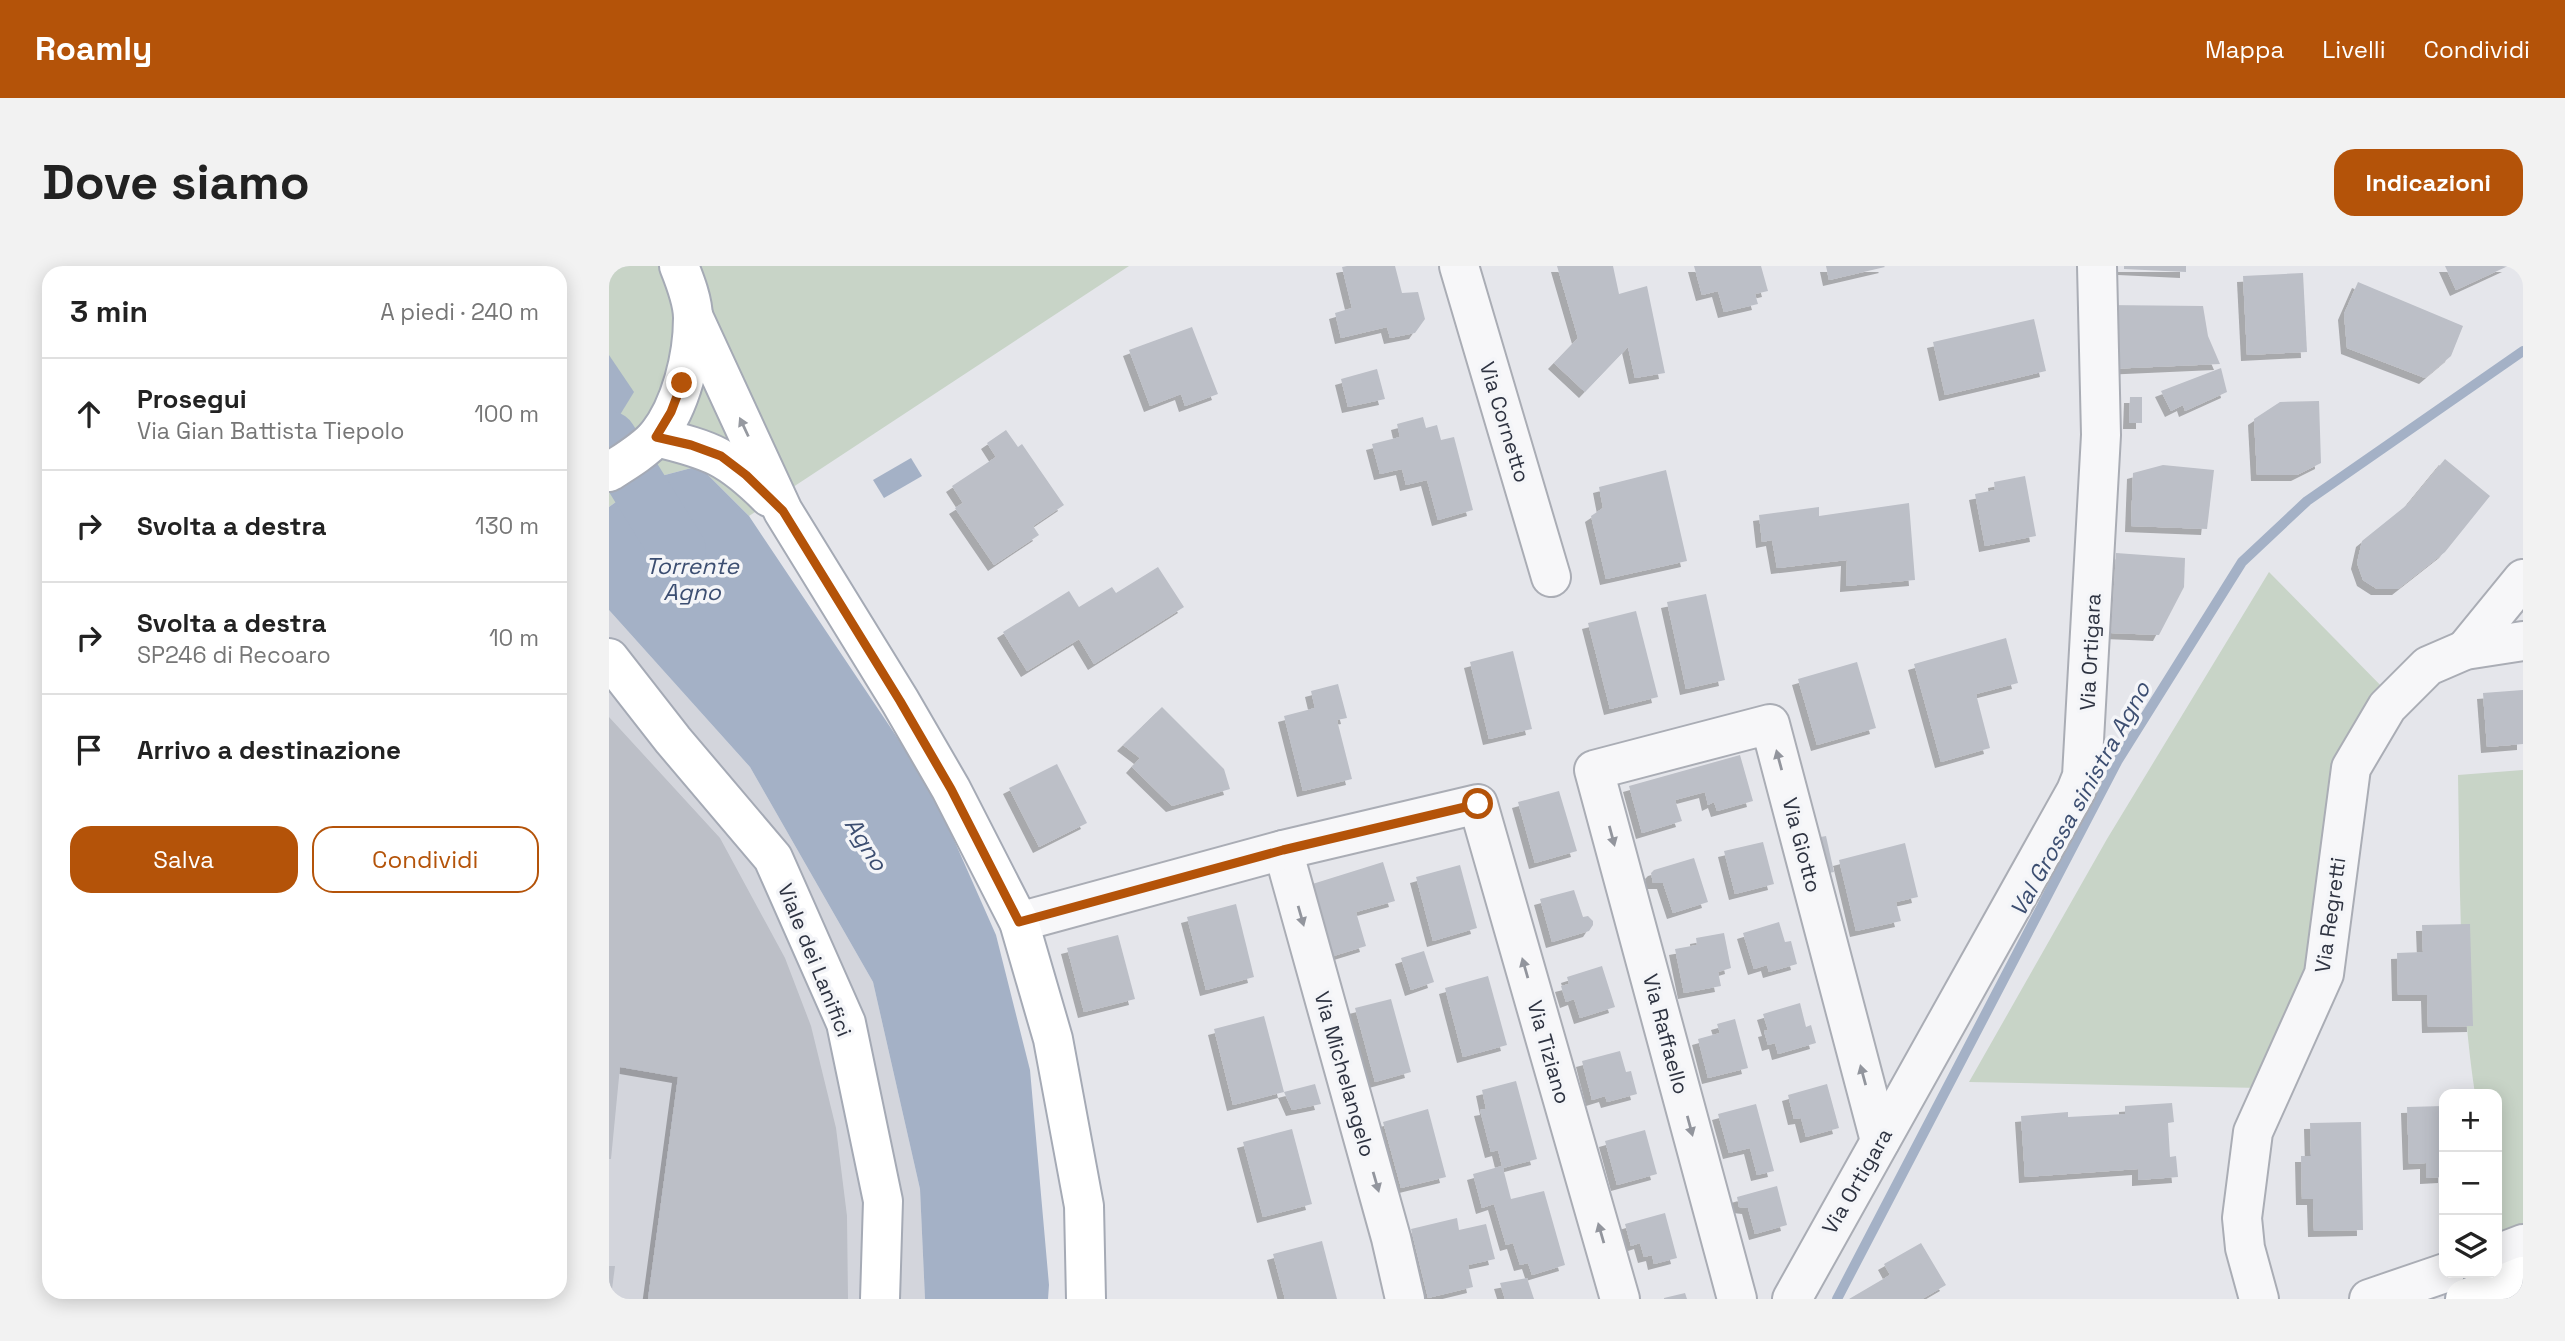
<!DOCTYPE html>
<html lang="it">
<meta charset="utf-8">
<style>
:root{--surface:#fff;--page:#f2f2f2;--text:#222;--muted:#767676;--line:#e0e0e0;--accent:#b45309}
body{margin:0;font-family:"Space Grotesk",sans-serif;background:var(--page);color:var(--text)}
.controls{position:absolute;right:21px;bottom:21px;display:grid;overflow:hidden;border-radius:14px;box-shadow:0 4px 18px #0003}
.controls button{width:63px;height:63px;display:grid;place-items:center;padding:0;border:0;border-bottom:2px solid var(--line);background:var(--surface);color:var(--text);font:35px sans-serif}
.stop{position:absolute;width:21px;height:21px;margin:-16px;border:5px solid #b45309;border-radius:50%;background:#fff}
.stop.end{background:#b45309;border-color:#fff;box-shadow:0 2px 7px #0008}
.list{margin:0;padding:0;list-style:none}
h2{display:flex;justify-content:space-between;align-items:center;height:91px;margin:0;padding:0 28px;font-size:30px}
h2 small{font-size:23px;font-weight:400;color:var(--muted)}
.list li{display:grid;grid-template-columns:46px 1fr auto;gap:21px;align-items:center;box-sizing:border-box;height:112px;padding:0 28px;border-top:2px solid var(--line)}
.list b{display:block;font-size:26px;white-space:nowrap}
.list p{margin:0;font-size:23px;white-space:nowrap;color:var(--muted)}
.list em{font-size:23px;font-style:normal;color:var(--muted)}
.actions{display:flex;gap:14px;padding:21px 28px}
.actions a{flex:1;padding:16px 0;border:2px solid var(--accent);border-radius:21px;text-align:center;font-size:24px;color:var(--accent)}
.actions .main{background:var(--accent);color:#fff}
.icon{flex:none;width:38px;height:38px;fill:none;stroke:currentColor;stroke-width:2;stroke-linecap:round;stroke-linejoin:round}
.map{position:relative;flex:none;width:1914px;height:1033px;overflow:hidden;border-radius:21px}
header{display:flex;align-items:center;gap:42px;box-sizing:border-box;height:98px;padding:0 35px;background:var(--accent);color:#fff}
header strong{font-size:33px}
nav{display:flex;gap:38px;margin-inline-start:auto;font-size:24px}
.intro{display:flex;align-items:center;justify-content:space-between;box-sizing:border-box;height:168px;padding:0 42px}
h1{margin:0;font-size:49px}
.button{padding:18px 32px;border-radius:21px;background:var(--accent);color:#fff;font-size:24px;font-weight:700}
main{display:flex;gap:42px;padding:0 42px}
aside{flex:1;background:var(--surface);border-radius:21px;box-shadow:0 4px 18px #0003}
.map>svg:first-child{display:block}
.built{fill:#d3d5dc}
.green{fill:#c8d4c7}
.water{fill:#a4b1c6}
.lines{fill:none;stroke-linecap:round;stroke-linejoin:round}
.stream{stroke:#a4b1c6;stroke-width:10}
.river{stroke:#a4b1c6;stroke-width:56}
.building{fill:#bcbfc7;filter:url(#shadow)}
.minor-casing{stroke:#aaadb5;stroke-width:42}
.major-casing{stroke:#a5aab5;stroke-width:42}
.minor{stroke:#f7f7f9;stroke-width:38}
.major{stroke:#fff;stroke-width:38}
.oneway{fill:#9699a0}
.oneway2{fill:#92959d}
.route{stroke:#b45309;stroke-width:9}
.labels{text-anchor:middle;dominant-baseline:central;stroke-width:7;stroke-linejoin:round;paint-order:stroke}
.street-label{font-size:21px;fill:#2e3341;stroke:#f4f5f8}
.water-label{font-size:23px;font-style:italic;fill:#3c4e71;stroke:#f4f5f8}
</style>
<header>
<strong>Roamly</strong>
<nav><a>Mappa</a><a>Livelli</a><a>Condividi</a></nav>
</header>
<div class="intro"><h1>Dove siamo</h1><a class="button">Indicazioni</a></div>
<main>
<aside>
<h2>3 min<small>A piedi · 240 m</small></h2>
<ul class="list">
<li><svg class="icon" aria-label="ahead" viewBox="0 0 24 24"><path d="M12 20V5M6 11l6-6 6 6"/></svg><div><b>Prosegui</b><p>Via Gian Battista Tiepolo</p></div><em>100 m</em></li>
<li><svg class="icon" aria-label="right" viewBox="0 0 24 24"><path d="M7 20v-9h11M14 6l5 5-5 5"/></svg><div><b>Svolta a destra</b></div><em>130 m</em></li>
<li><svg class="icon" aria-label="right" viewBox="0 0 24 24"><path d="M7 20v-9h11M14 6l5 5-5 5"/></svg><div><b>Svolta a destra</b><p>SP246 di Recoaro</p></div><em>10 m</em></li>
<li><svg class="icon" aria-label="arrive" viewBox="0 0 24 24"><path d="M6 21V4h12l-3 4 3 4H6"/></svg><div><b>Arrivo a destinazione</b></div></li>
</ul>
<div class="actions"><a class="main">Salva</a><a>Condividi</a></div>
</aside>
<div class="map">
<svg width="1914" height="1033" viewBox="0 0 1914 1033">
<defs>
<filter id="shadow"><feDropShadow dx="-6" dy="6" stdDeviation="0" flood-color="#0004"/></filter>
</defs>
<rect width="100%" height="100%" fill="#e5e6eb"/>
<!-- built -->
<path class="built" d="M0 344 141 501 264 716 311 923 316 1033H0Z"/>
<!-- green -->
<g class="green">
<path d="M0 0H520L140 250 90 200 37 214 0 241Z"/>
<path d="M1660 306 1784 432 1734 504 1713 568 1702 686 1651 822 1360 816 1498 573Z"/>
<path d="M1914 504V991L1888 970V828H1866C1850 723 1851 616 1849 509Z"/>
</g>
<!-- water -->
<g class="water">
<path d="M0 89 25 126 6 157 0 161Z"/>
<path d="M302 192 313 210 275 232 264 214Z"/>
<path d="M90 200 140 250 322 522 387 669 421 804 440 1019 439 1033H316L311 923 264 716 141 501 0 344V241L37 214Z"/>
</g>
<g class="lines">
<!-- stream -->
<path class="stream" d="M1228 1033 1509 494 1633 296 1698 235 1914 85"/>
<!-- river -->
<path class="river" d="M0 173 69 284"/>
</g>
<!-- building -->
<g class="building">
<path d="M738 0H786L793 27 809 26 816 53 806 67 781 72 778 61 732 72 726 47 743 42 733 1Z"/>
<path d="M948 0H1004L1010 28 1038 20 1056 107 1026 112 1019 81 976 126 945 97 969 72Z"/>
<path d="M1085 0H1152L1159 25 1146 28 1149 38 1115 46 1109 25 1093 29Z"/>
<path d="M1217 0H1275L1276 1 1220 14Z"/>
<path d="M1515 0H1577V6L1515 3Z"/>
<path d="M1836 0H1899L1847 24Z"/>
<path d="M1694 7 1698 86 1638 89 1634 10Z"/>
<path d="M1749 16 1854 60 1842 90 1816 112 1738 82 1735 48Z"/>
<path d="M1496 39 1594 40 1599 70 1611 98 1500 103Z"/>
<path d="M1425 53 1437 105 1336 129 1324 76Z"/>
<path d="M583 61 609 128 576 140 572 128 541 140 520 84Z"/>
<path d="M1612 102 1618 126 1576 145 1574 139 1562 145 1552 125Z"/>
<path d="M768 103 776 133 739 141 732 113Z"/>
<path d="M1521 131H1533V157H1520Z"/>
<path d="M1710 135 1712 197 1688 209H1648L1645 153 1671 136Z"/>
<path d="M814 151 817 162 828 159 832 174 845 171 864 244 829 254 818 214 797 219 793 203 771 208 763 178 791 171 788 158Z"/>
<path d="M397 164 409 181 413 178 455 239 424 260 430 269 385 299 346 242 354 237 343 220 387 191 378 177Z"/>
<path d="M1836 193 1881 230 1836 286 1789 323H1768L1754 314 1748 297 1753 275 1799 238Z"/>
<path d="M1554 199 1605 204 1598 263 1522 260 1524 207Z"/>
<path d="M1057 204 1078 295 997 313 982 250 994 242 990 221Z"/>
<path d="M1416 210 1427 270 1376 280 1366 228 1386 224 1385 216Z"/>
<path d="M1300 237 1306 314 1237 320 1238 294 1168 302 1163 274 1153 276 1150 249 1210 241V250Z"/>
<path d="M1507 287 1576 292 1575 321 1550 369 1502 367Z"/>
<path d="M549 301 575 341 485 398 470 373 418 405 394 366 460 325 470 341 503 321 507 327Z"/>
<path d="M1097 328 1116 414 1077 423 1058 336Z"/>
<path d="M1027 345 1049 431 1001 443 979 357Z"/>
<path d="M1397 372 1409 417 1367 428 1381 482 1332 496 1305 398Z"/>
<path d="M904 385 923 463 880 473 861 396Z"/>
<path d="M1248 396 1267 462 1208 479 1189 413Z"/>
<path d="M729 418 738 452 728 454 743 513 694 525 675 450 706 442 702 425Z"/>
<path d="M1914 424V478L1878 481 1874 427Z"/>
<path d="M553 441 615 503 621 523 563 540 523 501 531 492 514 479Z"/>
<path d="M0 451 111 572 176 692 202 760 227 862 238 950 239 1033H39L69 811 11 801 2 893H0Z"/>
<path d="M1131 489 1144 535 1108 545 1105 536 1099 539 1096 526 1066 534 1073 555 1033 567 1020 520Z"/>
<path d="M448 498 478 557 430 581 400 522Z"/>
<path d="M950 525 968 585 926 597 909 536Z"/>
<path d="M1217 570 1225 606 1209 609 1201 573Z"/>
<path d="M1154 576 1165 618 1126 628 1115 585Z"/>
<path d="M1296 577 1309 631 1287 636 1292 655 1247 665 1230 594Z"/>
<path d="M1085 592 1099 636 1064 647 1054 617H1044L1042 607 1045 604Z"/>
<path d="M774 596 786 635 747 646 757 680 718 692 697 620Z"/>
<path d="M851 599 868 662 824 675 807 611Z"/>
<path d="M965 624 974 651 979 650 984 655V659L980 665 943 676 931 633Z"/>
<path d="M627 638 645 711 597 724 578 651Z"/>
<path d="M1170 656 1176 676 1182 675 1188 698 1160 706 1158 699 1145 703 1134 667Z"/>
<path d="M1861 658 1864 760 1819 761 1818 729H1789L1788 687 1814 686 1813 659Z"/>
<path d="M1115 667 1122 702 1109 706 1112 720 1075 727 1066 683 1088 679 1087 672Z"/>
<path d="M509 669 526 733 475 746 458 682Z"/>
<path d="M815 685 825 716 802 724 792 692Z"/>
<path d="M993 700 1006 741 971 752 965 733 957 736 952 720 960 718 958 711Z"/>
<path d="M879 710 898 779 854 791 836 722Z"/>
<path d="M782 733 802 806 766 816 746 742Z"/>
<path d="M1191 737 1197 761 1202 759 1207 777 1169 788 1166 777 1159 779 1155 765 1159 764 1154 748Z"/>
<path d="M655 750 675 826 706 818 712 838 683 844 675 826 624 839 605 763Z"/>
<path d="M1126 753 1139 802 1099 812 1089 773 1111 767 1108 758Z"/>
<path d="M1011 785 1017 806 1022 805 1028 828 998 836 996 830 983 834 973 795Z"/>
<path d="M907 815 928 893 894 902 902 933 935 925 956 999 923 1009 919 997 911 999 904 977 897 979 885 938 873 942 864 908 893 900 889 884 882 886 871 844 877 843 873 824Z"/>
<path d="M1218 818 1230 862 1197 871 1192 852 1185 853 1179 829Z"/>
<path d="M1563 837 1565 856 1559 857 1561 891 1567 890 1569 911 1529 914V903L1416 911 1412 850 1459 846V851L1516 848V840Z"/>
<path d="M1147 838 1165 905 1148 909 1141 882 1120 887 1109 848Z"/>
<path d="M1835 840V911L1817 912V897L1800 898 1798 841Z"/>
<path d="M819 843 837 911 792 922 774 856Z"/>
<path d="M1752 856 1754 964 1705 965 1704 933H1693L1692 890H1702L1701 857Z"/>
<path d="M683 863 703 938 654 951 634 876Z"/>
<path d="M1036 864 1048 908 1008 919 996 875Z"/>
<path d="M1168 920 1178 959 1146 968 1139 942 1130 941 1128 931Z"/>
<path d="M1056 947 1068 992 1045 998 1043 989 1035 991 1031 977 1022 980 1016 958Z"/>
<path d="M848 952 850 964 877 958 886 993 859 999 864 1021 819 1032 802 963Z"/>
<path d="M713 975 728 1033H676L664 988Z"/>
<path d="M1312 977 1337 1019 1313 1033H1240L1281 1009 1275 998Z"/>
<path d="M0 1000H6L2 1031H0Z"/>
<path d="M918 1012 925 1033H896L891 1017Z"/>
<path d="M1076 1027 1078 1033H1055V1032Z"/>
</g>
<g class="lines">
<defs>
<g id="minor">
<path d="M850 0 942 311"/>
<path d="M1856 384 1914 313"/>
<path d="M674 584 782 972 796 1033"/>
<path d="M410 656 674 584 869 538 1011 1033"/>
<path d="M1888 988 1914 978"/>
<path d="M1128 1033 985 504 1161 458 1271 875"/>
<path d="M1183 1033 1467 525 1473 510 1492 169 1488 0"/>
<path d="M1650 1033 1636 982 1633 952 1644 866 1715 708 1742 502 1778 441 1819 400 1856 384 1914 375"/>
<path d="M1760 1033 1836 1007"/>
</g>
<g id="major">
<path d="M84 50 174 245 291 435 342 523 410 656 444 773 475 940 477 1033"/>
<path d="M47 171C102 184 120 191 160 231"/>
<path d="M0 206C16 196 36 184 48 170 72 140 84 90 84 52 84 35 76 15 70 0"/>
<path d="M0 392 64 474 164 592 237 757 274 935 271 1033"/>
<path d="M1856 1033 1914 1010"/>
</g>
</defs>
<!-- minor casing -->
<use href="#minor" class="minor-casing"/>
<!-- major casing -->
<use href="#major" class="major-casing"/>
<!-- minor -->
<use href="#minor" class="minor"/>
<!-- major -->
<use href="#major" class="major"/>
</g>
<!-- one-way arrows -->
<defs><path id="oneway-solid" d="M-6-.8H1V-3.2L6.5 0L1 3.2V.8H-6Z" transform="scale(1.75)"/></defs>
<use class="oneway" href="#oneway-solid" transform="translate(135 161) rotate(-115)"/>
<g class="oneway2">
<use href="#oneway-solid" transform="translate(1170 494) rotate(-105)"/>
<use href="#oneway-solid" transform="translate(1003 570) rotate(75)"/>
<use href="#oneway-solid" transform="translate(692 650) rotate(74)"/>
<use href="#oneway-solid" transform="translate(916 702) rotate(-106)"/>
<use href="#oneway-solid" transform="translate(1254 809) rotate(-105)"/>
<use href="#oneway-solid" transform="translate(1081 860) rotate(75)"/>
<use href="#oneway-solid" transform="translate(767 916) rotate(74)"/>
<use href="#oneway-solid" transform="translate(992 967) rotate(-106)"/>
</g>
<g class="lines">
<!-- route -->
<path class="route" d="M73 117 62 146 47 171 82 179 112 190 137 209 174 245 291 435 342 523 410 656 674 584 869 538"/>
</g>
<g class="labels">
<!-- street labels -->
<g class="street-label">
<text transform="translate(896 156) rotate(73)">Via Cornetto</text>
<text transform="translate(1481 386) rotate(-87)">Via Ortigara</text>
<text transform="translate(1193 579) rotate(75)">Via Giotto</text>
<text transform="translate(1721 649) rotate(-82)">Via Regretti</text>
<text transform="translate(206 694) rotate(68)">Viale dei Lanifici</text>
<text transform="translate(1057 768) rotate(75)">Via Raffaello</text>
<text transform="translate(940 786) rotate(74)">Via Tiziano</text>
<text transform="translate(736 808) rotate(74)">Via Michelangelo</text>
<text transform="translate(1248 915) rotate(-60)">Via Ortigara</text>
</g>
<!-- water labels -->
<g class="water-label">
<text x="83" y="300">Torrente<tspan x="83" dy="26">Agno</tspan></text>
<text transform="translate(1471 533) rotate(-61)">Val Grossa sinistra Agno</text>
<text transform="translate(257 578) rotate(58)">Agno</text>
</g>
</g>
</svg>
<div class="controls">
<button>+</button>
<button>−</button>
<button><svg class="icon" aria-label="layers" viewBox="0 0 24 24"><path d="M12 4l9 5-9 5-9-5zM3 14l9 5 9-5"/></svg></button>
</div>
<div class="stop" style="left:869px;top:538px"></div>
<div class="stop end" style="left:73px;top:117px"></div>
</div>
</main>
